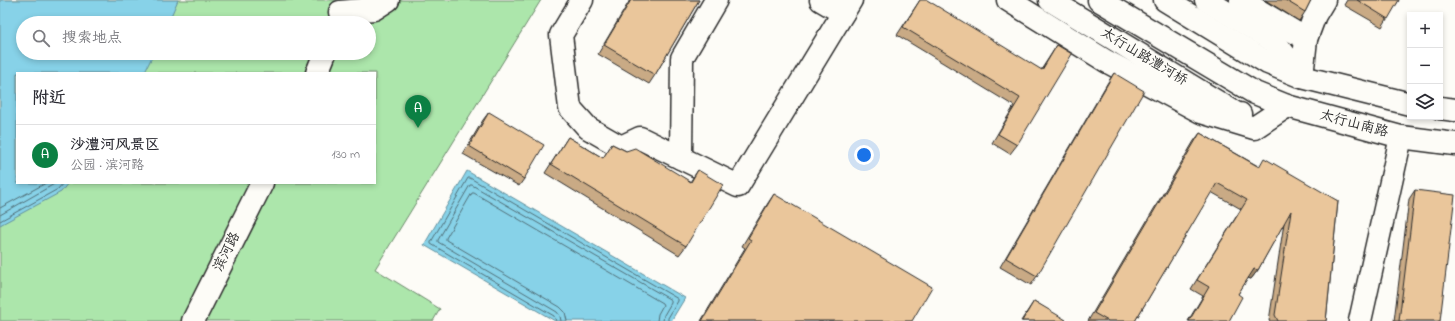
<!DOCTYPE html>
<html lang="zh">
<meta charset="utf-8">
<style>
:root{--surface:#fff;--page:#f7f7f7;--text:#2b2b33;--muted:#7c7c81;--line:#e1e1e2;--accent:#0b8043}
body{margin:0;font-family:"Indie Flower","LXGW WenKai TC",sans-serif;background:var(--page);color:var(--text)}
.controls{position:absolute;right:12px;top:12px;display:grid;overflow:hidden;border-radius:0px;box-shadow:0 2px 6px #0003}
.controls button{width:36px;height:36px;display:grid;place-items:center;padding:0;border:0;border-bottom:1px solid var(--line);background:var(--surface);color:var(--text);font:20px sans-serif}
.you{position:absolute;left:864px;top:155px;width:14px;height:14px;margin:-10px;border:3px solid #fff;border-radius:50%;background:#1a73e8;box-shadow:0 0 0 6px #1a73e833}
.badge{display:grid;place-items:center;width:26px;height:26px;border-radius:50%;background:var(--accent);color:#fff;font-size:13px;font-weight:700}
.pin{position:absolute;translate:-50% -33px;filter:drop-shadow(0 1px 2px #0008)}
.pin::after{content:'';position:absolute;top:21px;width:14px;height:12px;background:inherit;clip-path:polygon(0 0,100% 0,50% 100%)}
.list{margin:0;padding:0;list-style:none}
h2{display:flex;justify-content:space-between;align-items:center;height:52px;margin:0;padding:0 16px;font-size:17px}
h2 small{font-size:13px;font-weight:400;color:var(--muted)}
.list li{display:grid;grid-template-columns:26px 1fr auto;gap:12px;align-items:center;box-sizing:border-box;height:60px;padding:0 16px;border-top:1px solid var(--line)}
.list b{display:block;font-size:15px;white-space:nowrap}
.list p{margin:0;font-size:13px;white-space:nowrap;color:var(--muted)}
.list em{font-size:13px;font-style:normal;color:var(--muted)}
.icon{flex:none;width:22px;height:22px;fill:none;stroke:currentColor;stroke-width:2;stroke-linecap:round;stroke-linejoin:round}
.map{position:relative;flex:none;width:1455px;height:321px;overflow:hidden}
.search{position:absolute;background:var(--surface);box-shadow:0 2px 6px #0003;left:16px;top:16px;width:360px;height:44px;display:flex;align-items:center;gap:10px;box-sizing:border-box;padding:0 14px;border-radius:22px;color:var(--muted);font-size:15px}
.panel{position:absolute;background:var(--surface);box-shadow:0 2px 6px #0003;left:16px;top:72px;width:360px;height:112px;border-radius:0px}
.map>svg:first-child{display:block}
.green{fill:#ace6ab;stroke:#6c886b;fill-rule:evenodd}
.water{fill:#87d2e8;stroke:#628f9c}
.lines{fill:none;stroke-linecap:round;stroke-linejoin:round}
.shore{stroke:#506e77;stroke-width:1}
.minor-casing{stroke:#2b2b2b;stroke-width:25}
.secondary-casing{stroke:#2b2b2b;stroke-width:25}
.minor{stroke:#fdfcf7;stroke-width:22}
.secondary{stroke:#fdfcf7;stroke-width:22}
.wall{fill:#c9aa85;stroke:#2b2b2b}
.shaded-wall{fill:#a48b6c;stroke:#2b2b2b}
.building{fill:#eac69b;stroke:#2b2b2b}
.labels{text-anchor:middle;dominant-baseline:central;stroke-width:3;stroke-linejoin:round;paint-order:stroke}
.street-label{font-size:14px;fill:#2b2b2b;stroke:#fdfcf7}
</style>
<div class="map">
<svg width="1455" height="321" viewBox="0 0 1455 321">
<rect width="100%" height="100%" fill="#fdfcf7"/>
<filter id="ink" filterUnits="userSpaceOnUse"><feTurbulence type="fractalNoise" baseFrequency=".025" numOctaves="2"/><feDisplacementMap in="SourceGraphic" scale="8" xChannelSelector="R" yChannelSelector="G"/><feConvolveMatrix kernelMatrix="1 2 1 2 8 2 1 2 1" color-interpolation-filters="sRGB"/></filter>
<g filter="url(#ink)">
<!-- green -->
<path class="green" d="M0 0H541L375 269 440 309 433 321H0ZM23 23H369V53H23ZM17 73H375V183H17Z"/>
<!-- water -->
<g class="water">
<path d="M0 0H178L168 23H23V53H154L144 73H17V183H68L61 192 0 225Z"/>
<path d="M467 171 685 298 671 321H555L424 245Z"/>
</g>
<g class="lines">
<!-- shore -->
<g class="shore">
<path d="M0 208 46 183"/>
<path d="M0 215 56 183"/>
<path d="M0 221 58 189 63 183"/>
<path d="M556 321 554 316 431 244V242L468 178H470L678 299V301L668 318V321"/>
<path d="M561 321 560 316 557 312 438 242V240L470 185H472L671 300V303L664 315 663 321"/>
<path d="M567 321 565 312 560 307 446 240V238L472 193H474L662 303 663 305 658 314 657 321"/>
</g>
<defs>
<g id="minor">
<path d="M582 0 561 35 570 108 588 128 621 147 640 138 738 186 851 0"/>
<path d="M821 0 843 13"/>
<path d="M1008 0 1106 61 1201 112 1254 128 1287 106"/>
<path d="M1050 0 1237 114H1240"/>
<path d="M1206 0 1275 42 1302 77"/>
<path d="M1241 0 1306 39"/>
<path d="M340 12 374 9 388 0"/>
<path d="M317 73 325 53"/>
<path d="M1302 77 1306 39 1315 15 1324 0"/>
<path d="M681 158 682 58 716 0"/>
<path d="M193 321 262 183"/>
<path d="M1360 321 1401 137"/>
</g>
<g id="secondary">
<path d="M1099 0 1255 93 1287 106 1401 137 1455 144"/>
<path d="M1165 0 1268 63 1302 77 1410 104"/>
<path d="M1440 108 1455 110"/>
</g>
</defs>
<!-- minor casing -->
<use href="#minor" class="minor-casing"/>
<!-- secondary casing -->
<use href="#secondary" class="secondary-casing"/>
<!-- minor -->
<use href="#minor" class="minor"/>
<!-- secondary -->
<use href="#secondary" class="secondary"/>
</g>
<!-- wall -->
<g class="wall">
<path d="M630 0H699L655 75 649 84 598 54Z"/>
<path d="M920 0 1041 70 1057 45 1017 145 1010 154 992 143 1014 106 897 35Z"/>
<path d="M1265 0H1311L1305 12 1299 21Z"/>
<path d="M1347 0H1399L1382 27 1344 5Z"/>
<path d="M1114 73 1037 276 1031 285 1000 267 1108 82Z"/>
<path d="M489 112 524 179 519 186 463 154 483 120Z"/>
<path d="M1200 133 1258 166 1338 201 1326 321H1269L1284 223 1258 270 1251 279 1248 278 1238 294 1229 321H1188L1203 296 1191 289 1241 209 1211 192 1135 321H1088L1194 141Z"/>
<path d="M568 137 603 158 612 144 690 182 698 170 686 246 679 255 545 173Z"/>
<path d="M1415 190 1440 321H1394L1409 199Z"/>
<path d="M774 194 912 321H701L745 248 742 246 768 203Z"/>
<path d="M1034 301 1065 321H1021Z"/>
</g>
<!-- shaded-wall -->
<path class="shaded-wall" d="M1254 269 1258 270 1251 279 1247 278Z"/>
<!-- building -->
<g class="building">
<path d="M631 0H699L655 75 604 45Z"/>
<path d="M920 0H927L1042 70 1057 45 1072 54 1017 145 998 134 1020 98 903 27Z"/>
<path d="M1285 0H1311L1305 12Z"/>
<path d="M1357 0H1399L1388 19Z"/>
<path d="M1114 73 1144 91 1037 276 1006 258Z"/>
<path d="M489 112 544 145 524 179 469 146Z"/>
<path d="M1200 133 1259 167 1264 158 1338 201 1326 321H1278L1275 315 1291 211 1258 270 1254 269 1238 294 1242 297 1229 321H1189L1209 287 1197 280 1247 200 1217 183 1135 321H1108L1094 313Z"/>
<path d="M568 137 603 158 612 144 626 151 635 148 691 182 698 170 723 185 686 246 551 164Z"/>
<path d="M1415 190 1455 195 1440 321H1399Z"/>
<path d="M774 194 932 287 912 321H702L751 240 748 238Z"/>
<path d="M1034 301 1066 320 1065 321H1022Z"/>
</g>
</g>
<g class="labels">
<!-- street labels -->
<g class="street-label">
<text transform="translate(1144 57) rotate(31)">太行山路澧河桥</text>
<text transform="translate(1354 124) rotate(15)">太行山南路</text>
<text transform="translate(227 252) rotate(-63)">滨河路</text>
</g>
</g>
</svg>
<div class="controls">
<button>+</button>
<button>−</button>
<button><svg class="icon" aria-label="layers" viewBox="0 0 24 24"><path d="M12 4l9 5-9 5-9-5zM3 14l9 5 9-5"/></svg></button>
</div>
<div class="you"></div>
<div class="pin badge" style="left:418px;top:128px">A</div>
<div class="search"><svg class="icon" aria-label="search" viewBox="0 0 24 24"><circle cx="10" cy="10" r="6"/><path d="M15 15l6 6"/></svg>搜索地点</div>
<section class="panel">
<h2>附近<small></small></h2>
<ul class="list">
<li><span class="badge">A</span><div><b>沙澧河风景区</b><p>公园 · 滨河路</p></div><em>130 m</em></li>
</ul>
</section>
</div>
